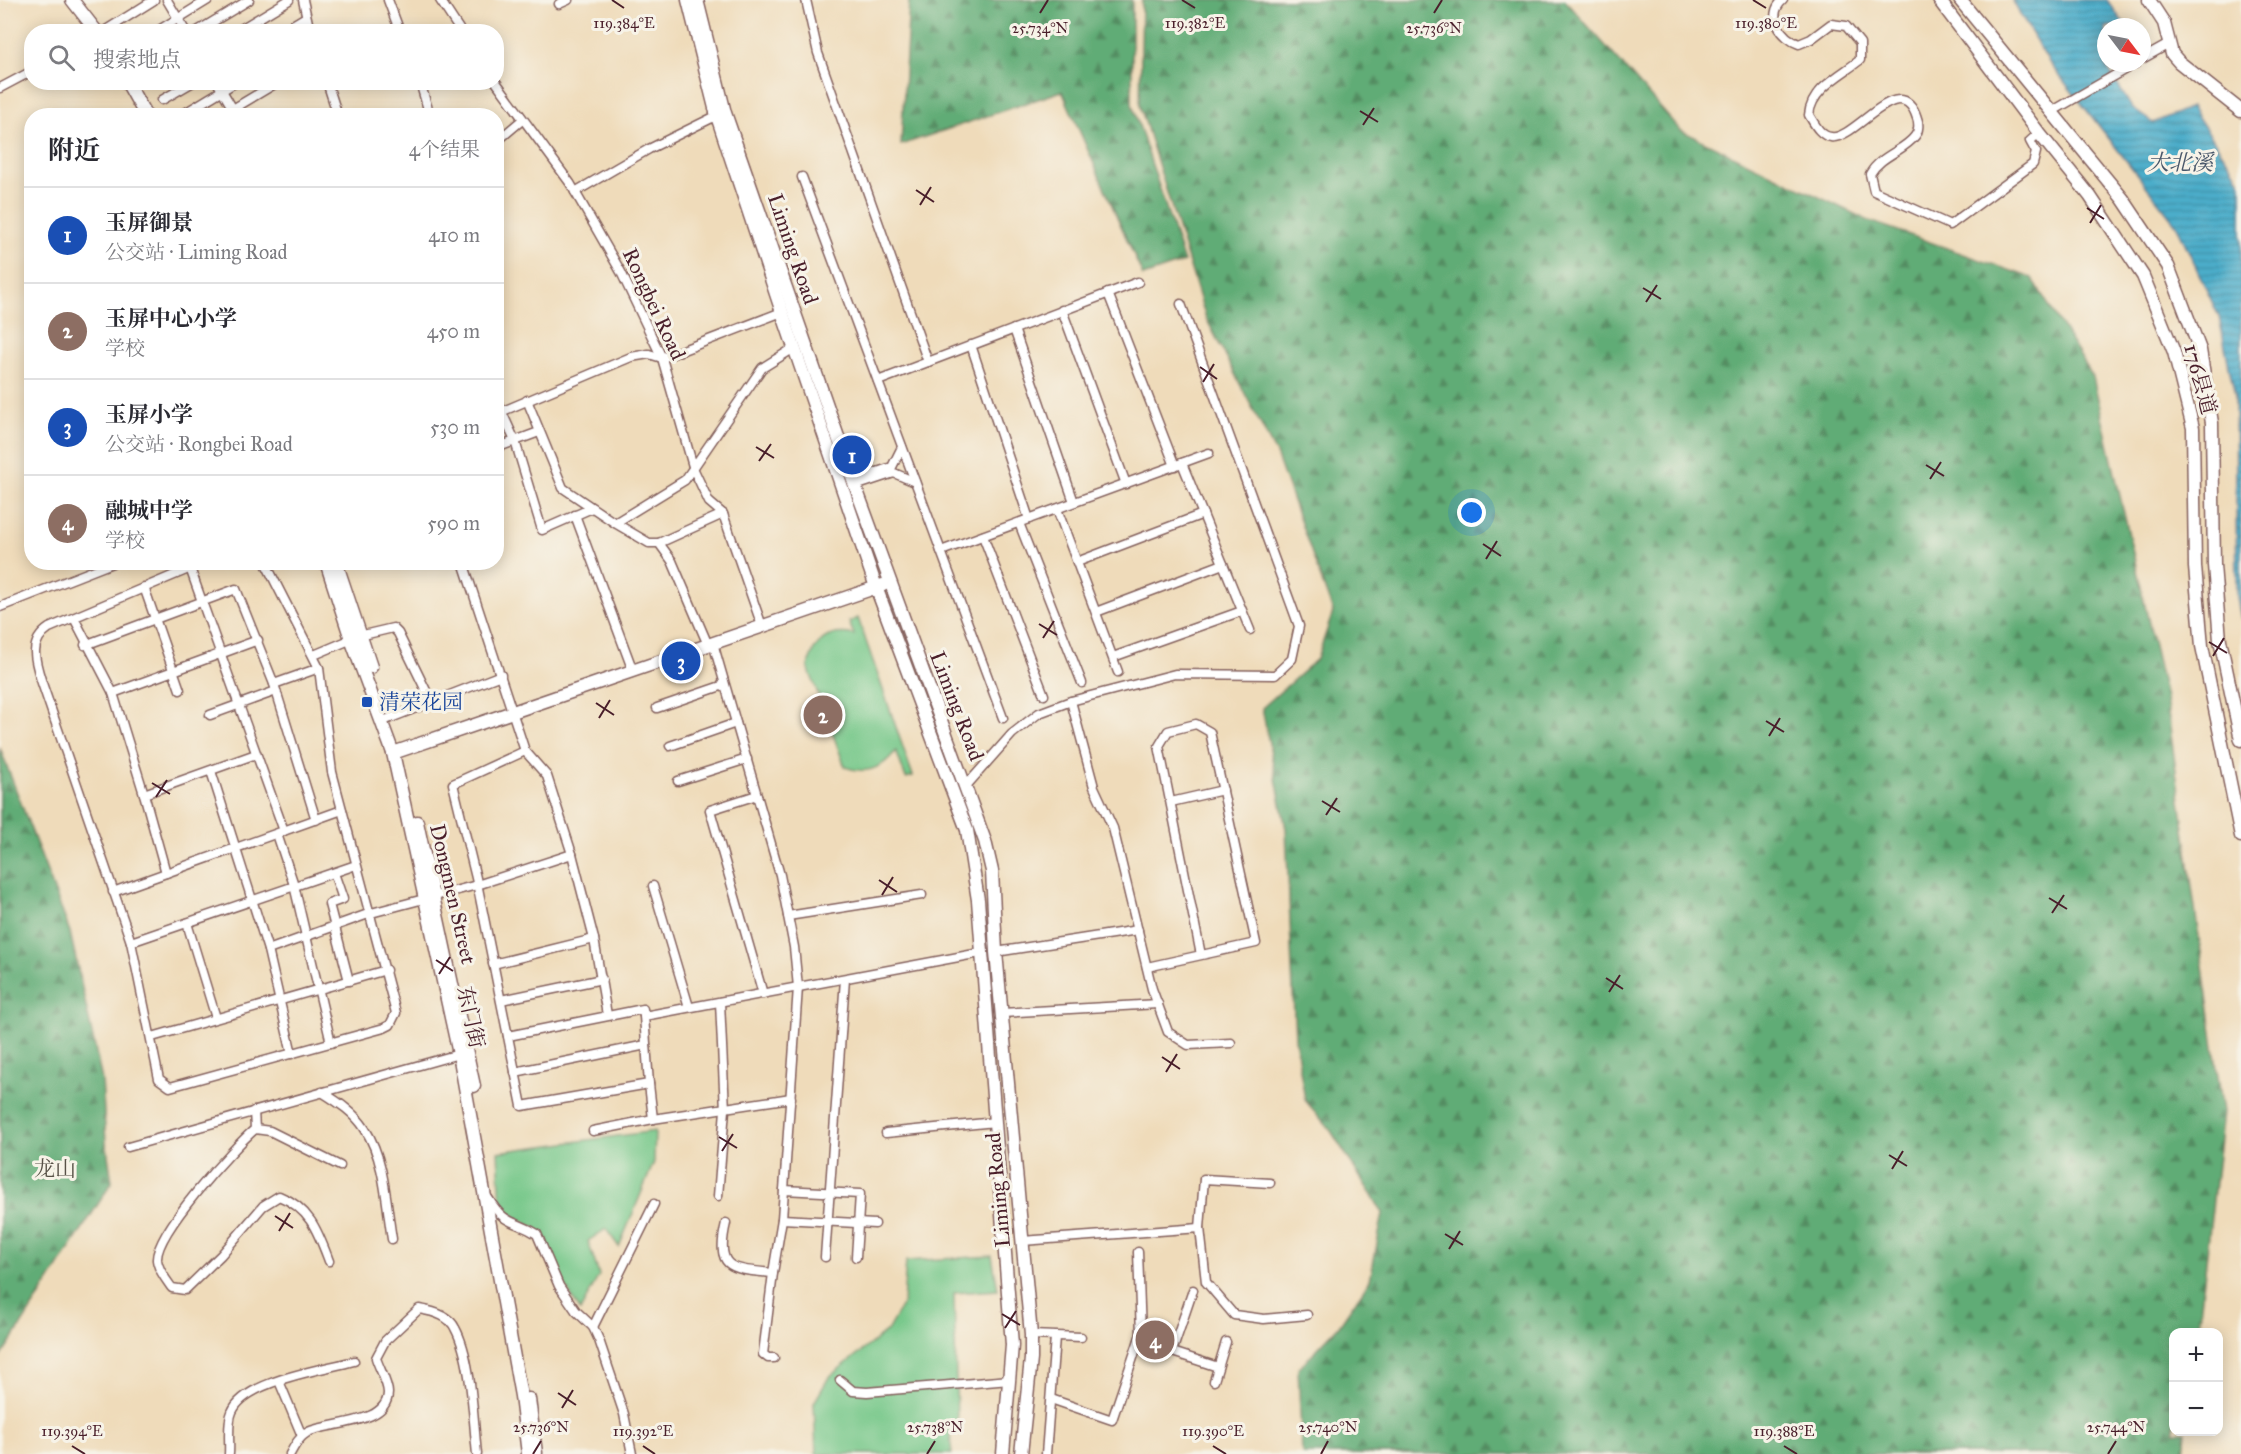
<!DOCTYPE html>
<html lang="zh">
<meta charset="utf-8">
<style>
:root{--surface:#fff;--page:#f7f7f7;--text:#2b2b33;--muted:#7c7c81;--line:#e1e1e2;--accent:#7c3aed}
body{margin:0;font-family:"IM FELL Great Primer","Noto Serif SC",serif;background:var(--page);color:var(--text)}
.controls{position:absolute;right:18px;bottom:18px;display:grid;overflow:hidden;border-radius:12px;box-shadow:0 3px 15px #0003}
.controls button{width:54px;height:54px;display:grid;place-items:center;padding:0;border:0;border-bottom:2px solid var(--line);background:var(--surface);color:var(--text);font:30px sans-serif}
.compass{position:absolute;left:2097px;top:18px;width:54px;height:54px;border-radius:50%;background:var(--surface);box-shadow:0 3px 15px #0003;rotate:122deg}
.you{position:absolute;left:1472px;top:513px;width:21px;height:21px;margin:-15px;border:4px solid #fff;border-radius:50%;background:#1a73e8;box-shadow:0 0 0 9px #1a73e833}
.badge{display:grid;place-items:center;width:39px;height:39px;border-radius:50%;background:var(--accent);color:#fff;font-size:20px;font-weight:700}
.pin{position:absolute;translate:-50% -50%;border:3px solid #fff;box-shadow:0 2px 6px #0006}
.list{margin:0;padding:0;list-style:none}
h2{display:flex;justify-content:space-between;align-items:center;height:78px;margin:0;padding:0 24px;font-size:26px}
h2 small{font-size:20px;font-weight:400;color:var(--muted)}
.list li{display:grid;grid-template-columns:39px 1fr auto;gap:18px;align-items:center;box-sizing:border-box;height:96px;padding:0 24px;border-top:2px solid var(--line)}
.list b{display:block;font-size:22px;white-space:nowrap}
.list p{margin:0;font-size:20px;white-space:nowrap;color:var(--muted)}
.list em{font-size:20px;font-style:normal;color:var(--muted)}
.icon{flex:none;width:33px;height:33px;fill:none;stroke:currentColor;stroke-width:2;stroke-linecap:round;stroke-linejoin:round}
.map{position:relative;flex:none;width:2241px;height:1454px;overflow:hidden}
.search{position:absolute;background:var(--surface);box-shadow:0 3px 15px #0003;left:24px;top:24px;width:480px;height:66px;display:flex;align-items:center;gap:15px;box-sizing:border-box;padding:0 21px;border-radius:24px;color:var(--muted);font-size:22px}
.panel{position:absolute;background:var(--surface);box-shadow:0 3px 15px #0003;left:24px;top:108px;width:480px;height:462px;border-radius:24px}
.map>svg:first-child{display:block}
.grass{fill:#77c88a;stroke:#60745a;stroke-width:1.5}
.forest{fill:url(#forest-firs);stroke:#566650;stroke-width:1.5}
.water{fill:url(#water-rules);stroke:#4a667a;stroke-width:1.5}
.lines{fill:none;stroke-linecap:round;stroke-linejoin:round}
.street-casing{stroke:#84615d;stroke-width:11}
.secondary-casing{stroke:#84615d;stroke-width:15}
.street{stroke:#fff;stroke-width:8}
.secondary{stroke:#fff;stroke-width:12}
.ticks{fill:none;stroke:#4a1f2b;stroke-width:2}
.transit-dot{fill:#1a4fb4;stroke:#f7f3e8;stroke-width:2}
.labels{text-anchor:middle;dominant-baseline:central;stroke-width:6;stroke-linejoin:round;paint-order:stroke}
.street-label{font-size:21px;fill:#4a1f2b;stroke:#f7f3e8}
.transit-label{font-size:21px;fill:#164399;stroke:#f7f3e8;text-anchor:start}
.park-label{font-size:21px;fill:#585248;stroke:#f7f3e8}
.water-label{font-size:22px;font-style:italic;fill:#4a586b;stroke:#f7f3e8}
.ticks-label{font-size:15px;text-anchor:middle;fill:#4a1f2b;stroke:#f7f3e8;stroke-width:6;stroke-linejoin:round;paint-order:stroke}
</style>
<div class="map">
<svg width="2241" height="1454" viewBox="0 0 2241 1454">
<defs>
<pattern id="forest-firs" width="22" height="20" patternUnits="userSpaceOnUse" patternTransform="scale(1.5)"><rect width="22" height="20" fill="#61ac76"/><path d="M5 1l3.5 6h-7zM16 11l3.5 6h-7z" fill="#528b61"/></pattern>
<pattern id="water-rules" width="6" height="5" patternUnits="userSpaceOnUse" patternTransform="scale(1.5)"><rect width="6" height="5" fill="#4badca"/><path d="M0 2.5h6" fill="none" stroke="#408ca4"/></pattern>
</defs>
<rect width="100%" height="100%" fill="#f7f3e8"/>
<filter id="ink" filterUnits="userSpaceOnUse"><feTurbulence type="fractalNoise" baseFrequency=".0167" numOctaves="2"/><feDisplacementMap in="SourceGraphic" scale="12" xChannelSelector="R" yChannelSelector="G"/><feConvolveMatrix kernelMatrix="1 2 1 2 8 2 1 2 1" color-interpolation-filters="sRGB"/></filter>
<filter id="wash" filterUnits="userSpaceOnUse"><feTurbulence type="fractalNoise" baseFrequency=".008" numOctaves="4" result="noise"/><feDisplacementMap in="SourceGraphic" scale="24" xChannelSelector="R" yChannelSelector="G"/><feGaussianBlur stdDeviation="1.35" result="paint"/><feColorMatrix in="noise" values="0 0 0 0 0 0 0 0 0 0 0 0 0 0 0 0 0 1.4 0 .05"/><feComposite in="paint" operator="in"/></filter>
<g filter="url(#wash)">
<rect width="100%" height="100%" fill="#efdbba"/>
<!-- grass -->
<g class="grass">
<path d="M858 618 913 776 906 778 896 751C882 769 866 775 845 767L808 667C813 642 828 629 854 635L849 622Z"/>
<path d="M655 1131 654 1162 619 1247 606 1229 588 1241 599 1275 580 1311 558 1274 545 1239 536 1229 501 1208 498 1152Z"/>
<path d="M992 1256 998 1290 954 1293 957 1424 949 1426 952 1454H816L814 1403 829 1377 887 1331 903 1303 906 1261Z"/>
</g>
<!-- forest -->
<g class="forest">
<path d="M909 0H1132V104L1184 262 1143 276 1062 91 901 145Z"/>
<path d="M1142 0H1565L1680 130 1867 220 2032 278 2093 377 2166 698 2223 1112 2198 1332H2174V1432H2186L2184 1454H1302L1298 1369 1338 1327 1370 1280 1383 1213 1331 1131 1305 1100 1295 1039 1286 829 1262 708 1317 659 1333 612 1276 454 1206 318 1140 106Z"/>
<path d="M0 748 70 932 102 1080 106 1142 112 1182 0 1359Z"/>
</g>
<!-- water -->
<path class="water" d="M2012 0H2107L2125 25 2106 27V66L2132 108 2153 123 2191 107 2234 170 2241 184V619L2237 598 2235 396 2219 317 2176 224 2048 61Z"/>
</g>
<g filter="url(#ink)">
<g class="lines">
<defs>
<g id="street">
<path d="M167 0 186 32"/>
<path d="M303 0 310 32"/>
<path d="M388 0 400 32"/>
<path d="M440 0 461 32"/>
<path d="M806 0 818 53 928 362"/>
<path d="M1783 0C1765 16 1782 38 1799 44L1811 39 1831 24 1846 26 1860 43V60C1841 75 1811 89 1809 115 1814 123 1820 136 1831 137 1855 141 1901 67 1917 118 1919 123 1919 131 1915 136 1904 151 1881 155 1870 174L1874 191 1950 225 2033 164 2036 152 2030 141 2039 133"/>
<path d="M559 4 568 0"/>
<path d="M103 32 154 0"/>
<path d="M156 32 208 0"/>
<path d="M196 32 249 0"/>
<path d="M236 32 289 0"/>
<path d="M281 32 306 17"/>
<path d="M2142 59 2169 44"/>
<path d="M217 82 237 116"/>
<path d="M327 82 338 116"/>
<path d="M420 82 430 116"/>
<path d="M496 82 570 183 621 272 662 358 694 470 709 502 723 514 762 626"/>
<path d="M0 88 32 71"/>
<path d="M162 100 193 82"/>
<path d="M233 109 278 82"/>
<path d="M2051 112 2136 63"/>
<path d="M180 116 236 82"/>
<path d="M496 142 522 120"/>
<path d="M802 177 1003 718"/>
<path d="M575 192 649 149 720 114"/>
<path d="M1108 293 1175 466"/>
<path d="M1062 310 1126 484"/>
<path d="M1014 329 1074 502"/>
<path d="M971 345 1029 519"/>
<path d="M878 381 1138 282"/>
<path d="M496 399 515 441 542 530 592 508"/>
<path d="M527 400 563 488 615 523 685 480 762 368 794 348"/>
<path d="M496 414 631 357 649 354 662 358 782 312"/>
<path d="M496 448 539 432"/>
<path d="M1182 463 1250 630"/>
<path d="M853 480 892 467 902 447"/>
<path d="M855 486 894 473 915 482"/>
<path d="M1057 509 1118 672"/>
<path d="M575 515 633 671"/>
<path d="M615 523 649 543H659L672 561 708 645"/>
<path d="M1019 523 1082 683"/>
<path d="M983 536 1044 695"/>
<path d="M659 543 723 514"/>
<path d="M941 551 1209 453"/>
<path d="M205 562 49 628C28 642 35 661 42 683L131 942 159 1079 170 1087 384 1028 390 1025 396 1013 332 772 319 668 265 562"/>
<path d="M463 562 525 751 547 776 572 854 594 939 607 1015"/>
<path d="M1077 562 1203 514"/>
<path d="M190 568 284 831"/>
<path d="M144 587 180 690"/>
<path d="M0 607 115 562"/>
<path d="M1096 612 1223 564"/>
<path d="M74 618 113 693 144 794 166 873"/>
<path d="M713 643 780 875 794 947 798 987 782 1219 773 1273C731 1269 715 1270 726 1223"/>
<path d="M85 645 236 589 274 684 316 820"/>
<path d="M314 655 359 636 393 628 398 633 431 701"/>
<path d="M1113 657 1242 611"/>
<path d="M274 684 319 668"/>
<path d="M113 693 258 640"/>
<path d="M1071 701 1094 787 1113 828 1152 989 1168 1032 1188 1045 1231 1043"/>
<path d="M657 708 724 685"/>
<path d="M210 715 276 691"/>
<path d="M383 721 501 675"/>
<path d="M670 746 736 723"/>
<path d="M525 751 453 784 476 878 522 1106 649 1084 644 1016 980 953"/>
<path d="M211 771 268 950 292 1054"/>
<path d="M678 781 747 759"/>
<path d="M966 786 1012 734 1039 713 1071 701 1175 674 1275 675 1292 659 1299 626 1181 304"/>
<path d="M144 794 256 754"/>
<path d="M757 795 710 810 763 994"/>
<path d="M1171 802 1223 790"/>
<path d="M277 834 294 885 331 1043"/>
<path d="M334 873 343 899 329 904 349 981"/>
<path d="M653 886 689 1007"/>
<path d="M113 892 342 810"/>
<path d="M788 916 922 895"/>
<path d="M187 923 216 1018"/>
<path d="M131 942 356 865"/>
<path d="M268 950 371 913 477 885 572 854"/>
<path d="M996 952 1138 930"/>
<path d="M493 964 594 939"/>
<path d="M1147 967 1256 943 1210 732 1196 724 1168 731 1159 746 1201 955"/>
<path d="M501 1000 602 979"/>
<path d="M1002 1013 1158 1004"/>
<path d="M508 1036 643 1009 644 1016"/>
<path d="M152 1037 386 970"/>
<path d="M515 1072 646 1045"/>
<path d="M322 1092C338 1102 355 1113 365 1129 385 1160 386 1203 392 1239"/>
<path d="M254 1111 255 1129C233 1148 155 1233 157 1260 158 1270 167 1281 172 1288L185 1290 221 1255 263 1206 279 1196C310 1208 318 1232 329 1261"/>
<path d="M653 1119 791 1098"/>
<path d="M255 1129 270 1131 340 1166"/>
<path d="M593 1131 653 1119 649 1084"/>
<path d="M886 1133 995 1122"/>
<path d="M128 1147 459 1054"/>
<path d="M1270 1183 1204 1179 1200 1228 1206 1282 1234 1315 1264 1319 1307 1315"/>
<path d="M784 1190 860 1194 856 1257"/>
<path d="M718 1196 725 1110 720 1002"/>
<path d="M488 1198C506 1227 513 1219 537 1234L559 1286 576 1311 593 1327 599 1340 624 1414 632 1454"/>
<path d="M782 1219 875 1224"/>
<path d="M1022 1241 1200 1228"/>
<path d="M825 1257 845 979"/>
<path d="M773 1273 763 1354 768 1358H774"/>
<path d="M593 1327 654 1204"/>
<path d="M1031 1335 1081 1337"/>
<path d="M1139 1341 1218 1367"/>
<path d="M1172 1352 1193 1290"/>
<path d="M840 1380 853 1391 867 1392 1010 1380"/>
<path d="M279 1381 302 1436"/>
<path d="M1214 1381 1226 1342"/>
<path d="M1051 1399 1112 1420 1141 1334 1138 1252"/>
<path d="M229 1454C230 1442 227 1423 232 1412 245 1380 323 1370 354 1361"/>
<path d="M290 1454C295 1445 299 1437 308 1432 329 1422 387 1425 388 1393 388 1383 379 1368 376 1358L385 1341 419 1309C432 1311 449 1315 455 1328 472 1359 473 1419 477 1454"/>
<path d="M1046 1454 1055 1337"/>
</g>
<g id="secondary">
<path d="M72 0 97 32"/>
<path d="M688 0 717 116 782 312 876 587 967 830 978 900 1012 1345 1003 1454"/>
<path d="M697 0 725 113 853 480 985 841 992 871 996 952 1031 1335V1359L1021 1454"/>
<path d="M1939 0 2039 133 2090 196 2143 276 2174 352 2193 428 2195 567 2202 646 2241 836"/>
<path d="M1960 0 2123 199 2168 266 2200 350 2212 423 2214 565 2220 640 2241 740"/>
<path d="M2149 0 2164 23 2172 54 2179 62 2241 111"/>
<path d="M127 82 146 116"/>
<path d="M326 562 351 639 393 753 459 1054 521 1396 528 1454"/>
<path d="M336 562 371 667"/>
<path d="M393 753 883 585"/>
<path d="M417 822 474 1086"/>
<path d="M529 1399 536 1453"/>
</g>
</defs>
<!-- street casing -->
<use href="#street" class="street-casing"/>
<!-- secondary casing -->
<use href="#secondary" class="secondary-casing"/>
<!-- street -->
<use href="#street" class="street"/>
<!-- secondary -->
<use href="#secondary" class="secondary"/>
</g>
</g>
<!-- ticks -->
<path class="ticks" d="M612 0 624 8M1182 0 1195 8M1753 0 1766 8M1040 13 1048 0M1434 13 1442 0M1360 111 1378 122M1363 125 1374 108M916 190 934 202M920 205 931 187M2087 208 2104 219M2090 223 2101 205M1643 288 1661 299M1646 302 1657 285M1200 367 1217 379M1203 382 1214 364M756 447 774 458M759 461 771 444M1926 465 1944 476M1930 479 1941 462M1483 544 1501 556M1486 559 1497 541M1039 624 1057 635M1043 638 1054 621M2209 642 2227 653M2213 656 2224 638M596 703 614 715M599 718 610 700M1766 721 1784 732M1769 736 1780 718M152 783 170 794M156 797 167 780M1322 801 1340 812M1326 815 1337 798M879 880 897 892M882 895 893 877M2049 898 2067 909M2052 913 2064 895M436 960 453 971M439 974 450 957M1606 978 1623 989M1609 992 1620 975M1162 1057 1180 1069M1166 1072 1177 1054M719 1137 737 1148M722 1151 733 1134M1889 1155 1907 1166M1892 1169 1903 1151M275 1216 293 1228M279 1231 290 1213M1445 1234 1463 1245M1449 1249 1460 1231M1002 1314 1020 1325M1005 1328 1016 1311M558 1393 576 1405M562 1408 573 1390M72 1446 85 1454M643 1446 655 1454M1213 1446 1226 1454M1784 1446 1797 1454M533 1454 541 1441M927 1454 935 1441M1321 1454 1328 1441M2108 1454 2116 1441"/>
<!-- markers -->
<rect class="transit-dot" x="361" y="696" width="12" height="12" rx="3"/>
<g class="labels">
<!-- street labels -->
<g class="street-label">
<text transform="translate(793 249) rotate(71)">Liming Road</text>
<text transform="translate(654 304) rotate(65)">Rongbei Road</text>
<text transform="translate(2200 379) rotate(75)">176县道</text>
<text transform="translate(957 706) rotate(69)">Liming Road</text>
<text transform="translate(453 894) rotate(77)">Dongmen Street</text>
<text transform="translate(471 1017) rotate(78)">东门街</text>
<text transform="translate(998 1190) rotate(-95)">Liming Road</text>
</g>
<!-- transit labels -->
<g class="transit-label">
<text x="379" y="702">清荣花园</text>
</g>
<!-- park labels -->
<g class="park-label">
<text x="55" y="1169">龙山</text>
</g>
<!-- water labels -->
<g class="water-label">
<text x="2180" y="162">大北溪</text>
</g>
</g>
<g class="ticks-label">
<text x="624" y="28">119.384°E</text>
<text x="1766" y="28">119.380°E</text>
<text x="1195" y="28">119.382°E</text>
<text x="1040" y="33">25.734°N</text>
<text x="1434" y="33">25.736°N</text>
<text x="541" y="1432">25.736°N</text>
<text x="935" y="1432">25.738°N</text>
<text x="1328" y="1432">25.740°N</text>
<text x="2116" y="1432">25.744°N</text>
<text x="72" y="1436">119.394°E</text>
<text x="643" y="1436">119.392°E</text>
<text x="1213" y="1436">119.390°E</text>
<text x="1784" y="1436">119.388°E</text>
</g>
</svg>
<div class="controls">
<button>+</button>
<button>−</button>
</div>
<svg class="compass" viewBox="-18 -18 36 36"><path d="M0-13l5 13h-10z" fill="#e53935"/><path d="M0 13l5-13h-10z" fill="#7c7c81"/></svg>
<div class="you"></div>
<div class="pin badge" style="left:852px;top:455px;background:#1a4fb4">1</div>
<div class="pin badge" style="left:823px;top:715px;background:#8d6e63">2</div>
<div class="pin badge" style="left:681px;top:661px;background:#1a4fb4">3</div>
<div class="pin badge" style="left:1155px;top:1340px;background:#8d6e63">4</div>
<div class="search"><svg class="icon" aria-label="search" viewBox="0 0 24 24"><circle cx="10" cy="10" r="6"/><path d="M15 15l6 6"/></svg>搜索地点</div>
<section class="panel">
<h2>附近<small>4个结果</small></h2>
<ul class="list">
<li><span class="badge" style="background:#1a4fb4">1</span><div><b>玉屏御景</b><p>公交站 · Liming Road</p></div><em>410 m</em></li>
<li><span class="badge" style="background:#8d6e63">2</span><div><b>玉屏中心小学</b><p>学校</p></div><em>450 m</em></li>
<li><span class="badge" style="background:#1a4fb4">3</span><div><b>玉屏小学</b><p>公交站 · Rongbei Road</p></div><em>530 m</em></li>
<li><span class="badge" style="background:#8d6e63">4</span><div><b>融城中学</b><p>学校</p></div><em>590 m</em></li>
</ul>
</section>
</div>
